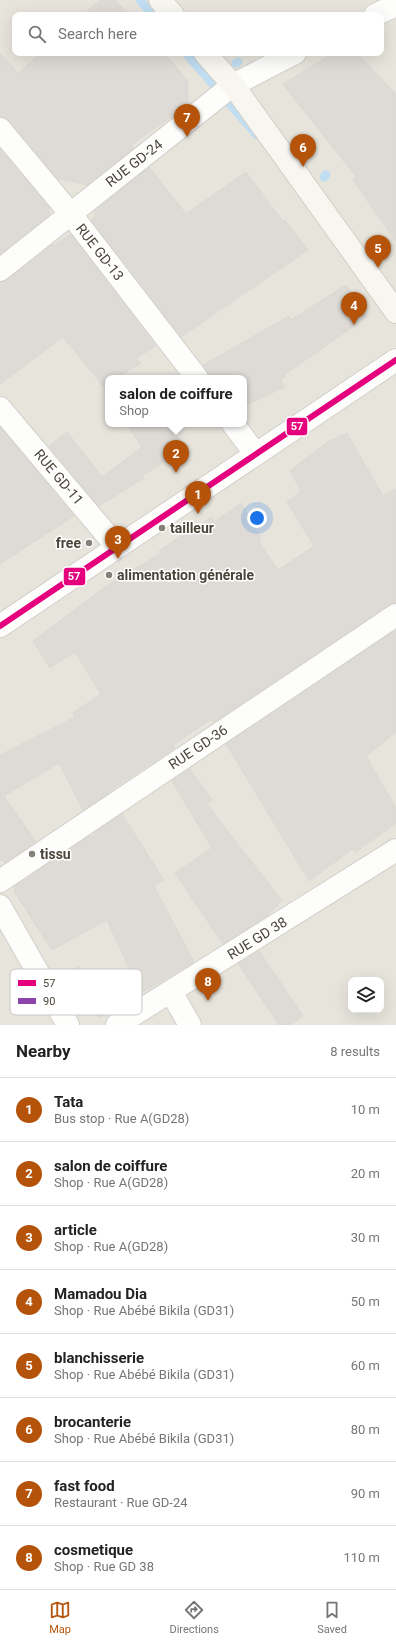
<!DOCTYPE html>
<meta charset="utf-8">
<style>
:root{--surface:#fff;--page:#f6f6f6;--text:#222;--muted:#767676;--line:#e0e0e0;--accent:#b45309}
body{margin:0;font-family:Roboto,sans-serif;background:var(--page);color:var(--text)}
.controls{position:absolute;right:12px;bottom:12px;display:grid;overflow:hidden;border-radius:8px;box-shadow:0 4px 16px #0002}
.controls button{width:36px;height:36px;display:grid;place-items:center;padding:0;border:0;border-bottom:1px solid var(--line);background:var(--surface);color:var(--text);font:20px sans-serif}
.you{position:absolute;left:257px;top:518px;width:14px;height:14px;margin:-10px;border:3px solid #fff;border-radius:50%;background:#1a73e8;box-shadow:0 0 0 6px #1a73e833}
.badge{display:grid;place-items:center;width:26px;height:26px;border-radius:50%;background:var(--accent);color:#fff;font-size:13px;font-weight:700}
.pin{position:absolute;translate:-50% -33px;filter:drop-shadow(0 1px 2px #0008)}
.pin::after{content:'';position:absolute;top:21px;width:14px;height:12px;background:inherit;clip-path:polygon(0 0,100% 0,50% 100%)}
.popup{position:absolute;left:105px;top:375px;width:142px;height:52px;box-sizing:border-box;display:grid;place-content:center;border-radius:8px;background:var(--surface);filter:drop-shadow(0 1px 3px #0005);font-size:13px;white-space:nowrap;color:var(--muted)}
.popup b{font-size:15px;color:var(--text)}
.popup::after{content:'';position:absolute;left:50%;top:100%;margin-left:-8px;border:8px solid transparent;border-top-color:var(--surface)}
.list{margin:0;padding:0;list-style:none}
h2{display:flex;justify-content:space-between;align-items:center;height:52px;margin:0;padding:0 16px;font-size:17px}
h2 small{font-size:13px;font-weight:400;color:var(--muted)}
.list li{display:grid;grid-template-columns:26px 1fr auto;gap:12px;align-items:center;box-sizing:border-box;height:64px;padding:0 16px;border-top:1px solid var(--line)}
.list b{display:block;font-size:15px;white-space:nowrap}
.list p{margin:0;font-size:13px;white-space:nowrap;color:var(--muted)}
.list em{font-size:13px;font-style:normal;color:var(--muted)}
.icon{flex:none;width:22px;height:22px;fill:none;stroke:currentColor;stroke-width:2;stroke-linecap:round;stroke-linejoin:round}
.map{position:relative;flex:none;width:396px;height:1025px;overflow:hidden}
.search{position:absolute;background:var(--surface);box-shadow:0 4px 16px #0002;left:12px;right:12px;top:12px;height:44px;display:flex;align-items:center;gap:10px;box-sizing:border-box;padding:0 14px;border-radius:8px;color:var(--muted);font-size:15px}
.sheet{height:564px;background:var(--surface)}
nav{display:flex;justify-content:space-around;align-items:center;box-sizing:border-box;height:56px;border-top:1px solid var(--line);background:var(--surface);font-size:11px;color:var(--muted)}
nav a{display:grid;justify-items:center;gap:2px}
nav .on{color:var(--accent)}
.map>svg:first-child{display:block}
.residential{fill:#e7e4dc;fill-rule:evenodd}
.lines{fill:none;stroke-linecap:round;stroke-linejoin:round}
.stream{stroke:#c0ddf1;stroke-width:9}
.building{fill:#dedbd6;stroke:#dcd9d4}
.minor-casing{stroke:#d2d0cb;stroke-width:24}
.secondary-casing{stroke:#d3cfc5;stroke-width:24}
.minor{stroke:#fdfdfc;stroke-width:22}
.secondary{stroke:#f7f6f1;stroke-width:22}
.bus-1-casing{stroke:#fff;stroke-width:9}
.bus-1{stroke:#e5007d;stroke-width:6}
.poi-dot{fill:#868178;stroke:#fff;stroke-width:1.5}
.labels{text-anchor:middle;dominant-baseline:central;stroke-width:3;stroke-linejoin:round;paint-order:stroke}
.street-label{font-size:14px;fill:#4b4439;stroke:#fff}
.poi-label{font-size:14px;font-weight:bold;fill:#4b4439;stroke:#fff;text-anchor:start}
.key{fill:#fff;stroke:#c9c7c4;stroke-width:1}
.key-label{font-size:11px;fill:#4b4439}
.line-badge{stroke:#fff;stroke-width:1.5}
.badge-label{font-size:11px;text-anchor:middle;font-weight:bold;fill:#fff}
</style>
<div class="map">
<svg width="396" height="1025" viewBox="0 0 396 1025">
<rect width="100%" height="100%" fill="#f4f2ee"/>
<!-- residential -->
<path class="residential" d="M0 0H396V1025H0ZM15 15H381V53H15ZM108 378H244V424H108ZM351 980H381V1010H351Z"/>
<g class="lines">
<!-- stream -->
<g class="stream">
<path d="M140 0 153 15"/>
<path d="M186 53 257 135"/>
<path d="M236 63 238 62"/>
<path d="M324 177 326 175"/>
</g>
</g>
<!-- building -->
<g class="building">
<path d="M100 0H115L129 15H83Z"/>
<path d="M0 53 18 73 41 53H164L188 81V105L131 145 134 148 87 185 58 179 10 121 0 117Z"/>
<path d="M333 53H357L396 94V242L353 180 357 178 283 84Z"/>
<path d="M0 149 49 207 50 215 0 254Z"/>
<path d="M149 167 186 214 246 172 283 221 285 220 308 250 181 337 91 220 95 217V211Z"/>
<path d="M71 234 156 346 136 358 141 363 116 378H108V383L103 386 63 337 0 384V282L8 280 53 244 54 246Z"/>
<path d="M346 285 367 317 284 375 285 377 280 381 285 387 244 406V378H209L203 365 289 316 291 320Z"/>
<path d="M126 424H169L185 448 142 476 144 478 99 506 49 446 67 432 102 477 142 447Z"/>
<path d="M0 427 74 516 0 564Z"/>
<path d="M347 433 383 496 396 489V603L389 605 214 722 211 719 173 745 175 748 108 792 109 793 83 810 59 763 4 796 36 842 6 862 0 860V755L75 717 73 713 101 694 75 652 50 668 33 641 105 587 161 553 159 551 185 533 187 536 211 517 214 522 241 503 261 538 259 542 278 570 314 546 287 502 301 491 290 471 329 441Z"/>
<path d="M396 630V732L366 756 396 808V823L356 852 354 848 309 881 226 744Z"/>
<path d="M190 769 212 800 207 804 282 901 266 917 223 944 175 873 212 848 172 781Z"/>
<path d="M122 814 164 880 154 886 194 962 100 1017 78 1009 60 977 79 967 93 987 129 968 107 920 52 950 15 893 14 887 86 838 96 835 94 833Z"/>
<path d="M259 951 303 1016 290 1025H279L238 964Z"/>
</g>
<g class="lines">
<defs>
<g id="minor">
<path d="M375 15 396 5"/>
<path d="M0 129 70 213 197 378"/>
<path d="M0 270 233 85 295 53"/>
<path d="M0 408 117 547"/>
<path d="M233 424 255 453"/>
<path d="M0 626 396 360"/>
<path d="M0 881 396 615"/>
<path d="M0 906 68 1025"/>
<path d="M171 992 190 1025"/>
<path d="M117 1025 396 850"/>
</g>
<g id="secondary">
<path d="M160 0 173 15"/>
<path d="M205 53 233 85 396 312"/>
</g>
</defs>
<!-- minor casing -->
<use href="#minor" class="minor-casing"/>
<!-- secondary casing -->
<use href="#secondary" class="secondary-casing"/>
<!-- minor -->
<use href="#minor" class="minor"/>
<!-- secondary -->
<use href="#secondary" class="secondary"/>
<defs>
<path id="bus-1" d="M0 626 396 360"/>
</defs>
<!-- bus-1 casing -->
<use href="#bus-1" class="bus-1-casing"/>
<!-- bus-1 -->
<use href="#bus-1" class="bus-1"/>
</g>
<!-- markers -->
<g class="poi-dot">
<circle cx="162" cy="528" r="4"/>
<circle cx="89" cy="543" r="4"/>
<circle cx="109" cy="575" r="4"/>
<circle cx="32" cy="854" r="4"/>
</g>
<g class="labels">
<!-- street labels -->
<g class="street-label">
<text transform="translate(134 163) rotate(-38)">RUE GD-24</text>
<text transform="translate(100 252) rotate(52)">RUE GD-13</text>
<text transform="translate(59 477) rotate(50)">RUE GD-11</text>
<text transform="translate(198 747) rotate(-34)">RUE GD-36</text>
<text transform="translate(257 938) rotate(-32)">RUE GD 38</text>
</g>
<!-- poi labels -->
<g class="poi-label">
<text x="170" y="528">tailleur</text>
<text x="81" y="543" text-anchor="end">free</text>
<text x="117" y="575">alimentation générale</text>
<text x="40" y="854">tissu</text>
</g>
</g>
<!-- legend -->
<rect x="10" y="969" width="132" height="46" rx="6" class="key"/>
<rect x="18" y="980" width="18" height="6" fill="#e5007d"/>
<rect x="18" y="998" width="18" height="6" fill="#8e44ad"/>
<g class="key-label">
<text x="43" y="987">57</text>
<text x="43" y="1005">90</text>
</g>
<g class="line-badge">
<rect x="286" y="417" width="22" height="19" rx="4" fill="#e5007d"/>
<rect x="63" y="567" width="23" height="19" rx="4" fill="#e5007d"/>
</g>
<g class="badge-label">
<text x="297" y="430">57</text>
<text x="74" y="580">57</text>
</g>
</svg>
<div class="controls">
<button><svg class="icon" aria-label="layers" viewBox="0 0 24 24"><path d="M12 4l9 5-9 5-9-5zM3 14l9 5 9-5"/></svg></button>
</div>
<div class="you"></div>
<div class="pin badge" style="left:198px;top:514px">1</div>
<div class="pin badge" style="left:176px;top:473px">2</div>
<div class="popup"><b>salon de coiffure</b>Shop</div>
<div class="pin badge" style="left:118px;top:559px">3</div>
<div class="pin badge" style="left:354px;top:325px">4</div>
<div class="pin badge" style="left:378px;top:268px">5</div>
<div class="pin badge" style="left:303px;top:167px">6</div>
<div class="pin badge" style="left:187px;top:137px">7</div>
<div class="pin badge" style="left:208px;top:1001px">8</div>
<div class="search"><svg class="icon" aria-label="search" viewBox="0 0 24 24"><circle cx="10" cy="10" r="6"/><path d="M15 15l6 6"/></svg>Search here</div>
</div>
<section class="sheet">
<h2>Nearby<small>8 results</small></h2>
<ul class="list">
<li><span class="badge">1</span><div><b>Tata</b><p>Bus stop · Rue A(GD28)</p></div><em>10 m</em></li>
<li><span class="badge">2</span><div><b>salon de coiffure</b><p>Shop · Rue A(GD28)</p></div><em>20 m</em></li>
<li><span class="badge">3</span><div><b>article</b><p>Shop · Rue A(GD28)</p></div><em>30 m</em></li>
<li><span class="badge">4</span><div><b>Mamadou Dia</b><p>Shop · Rue Abébé Bikila (GD31)</p></div><em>50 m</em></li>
<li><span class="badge">5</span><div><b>blanchisserie</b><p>Shop · Rue Abébé Bikila (GD31)</p></div><em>60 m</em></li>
<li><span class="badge">6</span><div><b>brocanterie</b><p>Shop · Rue Abébé Bikila (GD31)</p></div><em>80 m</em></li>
<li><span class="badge">7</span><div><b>fast food</b><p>Restaurant · Rue GD-24</p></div><em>90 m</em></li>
<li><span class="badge">8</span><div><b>cosmetique</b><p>Shop · Rue GD 38</p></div><em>110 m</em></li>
</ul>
</section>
<nav>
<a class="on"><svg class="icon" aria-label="map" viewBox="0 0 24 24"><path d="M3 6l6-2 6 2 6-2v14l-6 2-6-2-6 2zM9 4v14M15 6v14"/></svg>Map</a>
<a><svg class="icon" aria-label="directions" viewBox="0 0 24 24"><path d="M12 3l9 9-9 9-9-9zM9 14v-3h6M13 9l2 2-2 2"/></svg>Directions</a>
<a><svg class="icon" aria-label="saved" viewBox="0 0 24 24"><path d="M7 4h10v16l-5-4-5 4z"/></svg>Saved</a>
</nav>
